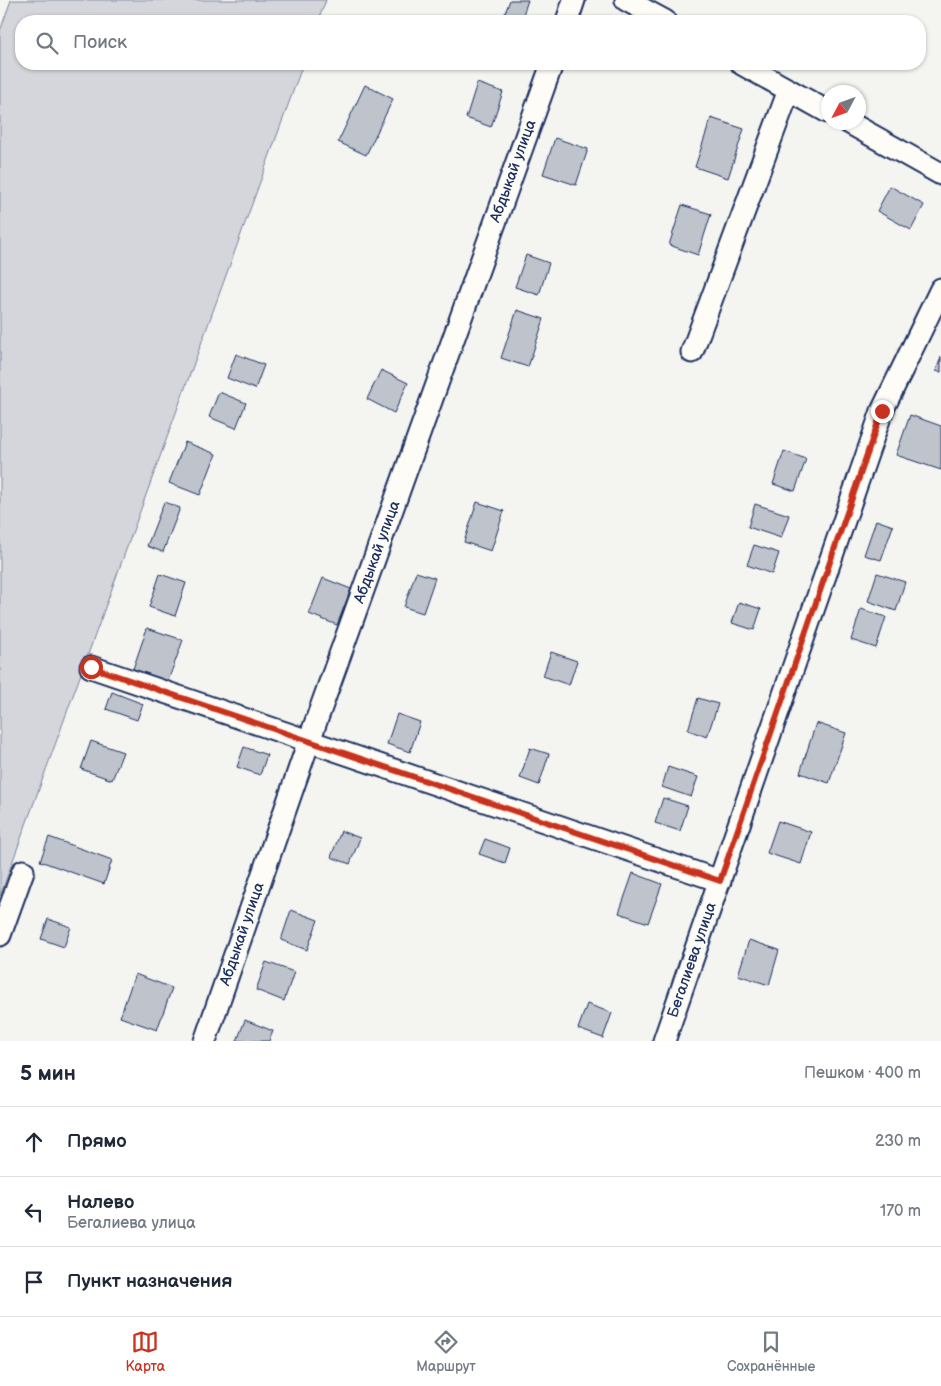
<!DOCTYPE html>
<html lang="ru">
<meta charset="utf-8">
<style>
:root{--surface:#fff;--page:#f2f2f3;--text:#1f2937;--muted:#747a83;--line:#e0e1e3;--accent:#c8321e}
body{margin:0;font-family:"Balsamiq Sans",sans-serif;background:var(--page);color:var(--text)}
.compass{position:absolute;left:821px;top:85px;width:45px;height:45px;border-radius:50%;background:var(--surface);box-shadow:0 1px 4px #0004;rotate:229deg}
.stop{position:absolute;width:15px;height:15px;margin:-11px;border:4px solid #c8321e;border-radius:50%;background:#fff}
.stop.end{background:#c8321e;border-color:#fff;box-shadow:0 1px 5px #0008}
.list{margin:0;padding:0;list-style:none}
h2{display:flex;justify-content:space-between;align-items:center;height:65px;margin:0;padding:0 20px;font-size:21px}
h2 small{font-size:16px;font-weight:400;color:var(--muted)}
.list li{display:grid;grid-template-columns:32px 1fr auto;gap:15px;align-items:center;box-sizing:border-box;height:70px;padding:0 20px;border-top:1px solid var(--line)}
.list b{display:block;font-size:19px;white-space:nowrap}
.list p{margin:0;font-size:16px;white-space:nowrap;color:var(--muted)}
.list em{font-size:16px;font-style:normal;color:var(--muted)}
.icon{flex:none;width:28px;height:28px;fill:none;stroke:currentColor;stroke-width:2;stroke-linecap:round;stroke-linejoin:round}
.map{position:relative;flex:none;width:941px;height:1041px;overflow:hidden}
.search{position:absolute;background:var(--surface);box-shadow:0 1px 4px #0004;left:15px;right:15px;top:15px;height:55px;display:flex;align-items:center;gap:12px;box-sizing:border-box;padding:0 18px;border-radius:20px;color:var(--muted);font-size:19px}
.sheet{height:275px;background:var(--surface)}
nav{display:flex;justify-content:space-around;align-items:center;box-sizing:border-box;height:70px;border-top:1px solid var(--line);background:var(--surface);font-size:14px;color:var(--muted)}
nav a{display:grid;justify-items:center;gap:2px}
nav .on{color:var(--accent)}
.map>svg:first-child{display:block}
.green{fill:#d4d6db;stroke:#78829c}
.building{fill:#bfc3cc;stroke:#1b2f5e}
.lines{fill:none;stroke-linecap:round;stroke-linejoin:round}
.minor-casing{stroke:#1b2f5e;stroke-width:25}
.minor{stroke:#fdfcf7;stroke-width:21}
.route{stroke:#c8321e;stroke-width:6}
.labels{text-anchor:middle;dominant-baseline:central;stroke-width:4;stroke-linejoin:round;paint-order:stroke}
.street-label{font-size:15px;fill:#1b2f5e;stroke:#fdfcf7}
</style>
<div class="map">
<svg width="941" height="1041" viewBox="0 0 941 1041">
<rect width="100%" height="100%" fill="#f4f4f1"/>
<filter id="ink" filterUnits="userSpaceOnUse"><feTurbulence type="fractalNoise" baseFrequency=".02" numOctaves="2"/><feDisplacementMap in="SourceGraphic" scale="10" xChannelSelector="R" yChannelSelector="G"/><feConvolveMatrix kernelMatrix="1 2 1 2 8 2 1 2 1" color-interpolation-filters="sRGB"/></filter>
<g filter="url(#ink)">
<!-- green -->
<path class="green" d="M11 0H326L318 21H21V64H303L0 896V31Z"/>
<!-- building -->
<g class="building">
<path d="M510 0H528L521 21H502Z"/>
<path d="M477 83 503 92 491 127 466 118Z"/>
<path d="M365 85 393 99 366 155 338 142Z"/>
<path d="M711 118 744 129 728 178 695 167Z"/>
<path d="M555 138 588 149 576 185 543 174Z"/>
<path d="M890 186 924 205 911 230 877 211Z"/>
<path d="M682 205 711 214 698 255 669 245Z"/>
<path d="M526 255 549 263 539 295 515 287Z"/>
<path d="M517 310 544 319 528 367 501 358Z"/>
<path d="M236 354 264 365 255 389 227 378Z"/>
<path d="M941 357V372L936 371Z"/>
<path d="M381 370 408 383 394 413 367 399Z"/>
<path d="M219 392 246 403 236 428 209 417Z"/>
<path d="M910 415 941 426V470L896 455Z"/>
<path d="M185 442 216 454 200 495 169 483Z"/>
<path d="M784 451 806 459 795 491 773 484Z"/>
<path d="M164 502 180 508 163 552 147 546Z"/>
<path d="M477 502 504 511 491 551 464 542Z"/>
<path d="M755 504 789 515 781 538 748 527Z"/>
<path d="M876 520 893 526 881 560 864 555Z"/>
<path d="M754 545 779 553 772 574 747 565Z"/>
<path d="M416 572 435 578 423 613 404 607Z"/>
<path d="M877 573 905 582 896 611 868 601Z"/>
<path d="M160 574 186 583 175 616 149 607Z"/>
<path d="M323 578 351 589 337 625 309 614Z"/>
<path d="M739 602 761 609 754 630 732 623Z"/>
<path d="M861 609 886 617 876 648 851 640Z"/>
<path d="M147 628 183 640 168 681 133 669Z"/>
<path d="M551 652 577 661 569 685 543 676Z"/>
<path d="M112 692 143 704 137 720 106 709Z"/>
<path d="M698 698 718 704 707 737 688 730Z"/>
<path d="M397 714 420 722 410 752 387 744Z"/>
<path d="M816 723 846 733 829 783 800 773Z"/>
<path d="M91 741 123 752 112 780 81 769Z"/>
<path d="M244 747 267 755 260 775 237 767Z"/>
<path d="M530 748 549 754 539 785 520 778Z"/>
<path d="M668 767 698 777 691 797 662 787Z"/>
<path d="M663 798 688 806 680 831 655 823Z"/>
<path d="M778 821 811 832 801 864 767 853Z"/>
<path d="M341 831 360 838 350 864 331 857Z"/>
<path d="M49 837 112 860 104 884 40 861Z"/>
<path d="M485 839 510 848 505 863 479 854Z"/>
<path d="M633 873 662 884 648 923 619 913Z"/>
<path d="M291 910 318 920 307 950 281 940Z"/>
<path d="M48 919 71 927 64 947 41 939Z"/>
<path d="M749 940 779 950 769 985 738 975Z"/>
<path d="M266 962 294 972 284 1001 256 990Z"/>
<path d="M135 974 172 988 157 1030 120 1017Z"/>
<path d="M587 1004 612 1013 603 1038 578 1029Z"/>
<path d="M245 1020 273 1031 269 1041H237Z"/>
</g>
<g class="lines">
<defs>
<g id="minor">
<path d="M626 0 665 21"/>
<path d="M567 21 574 0"/>
<path d="M742 64 828 112"/>
<path d="M848 122 941 174"/>
<path d="M692 352 789 90"/>
<path d="M91 667 720 881"/>
<path d="M0 935 23 871"/>
<path d="M205 1041 309 741 552 64"/>
<path d="M664 1041 882 411 941 289"/>
</g>
</defs>
<!-- minor casing -->
<use href="#minor" class="minor-casing"/>
<!-- minor -->
<use href="#minor" class="minor"/>
</g>
</g>
<g class="lines" filter="url(#ink)">
<!-- route -->
<path class="route" d="M91 667 720 881 882 411"/>
</g>
<g class="labels">
<!-- street labels -->
<g class="street-label">
<text transform="translate(513 171) rotate(-70)">Абдыкай улица</text>
<text transform="translate(377 552) rotate(-70)">Абдыкай улица</text>
<text transform="translate(242 934) rotate(-71)">Абдыкай улица</text>
<text transform="translate(692 960) rotate(-71)">Бегалиева улица</text>
</g>
</g>
</svg>
<svg class="compass" viewBox="-18 -18 36 36"><path d="M0-13l5 13h-10z" fill="#e53935"/><path d="M0 13l5-13h-10z" fill="#747a83"/></svg>
<div class="stop" style="left:91px;top:667px"></div>
<div class="stop end" style="left:882px;top:411px"></div>
<div class="search"><svg class="icon" aria-label="search" viewBox="0 0 24 24"><circle cx="10" cy="10" r="6"/><path d="M15 15l6 6"/></svg>Поиск</div>
</div>
<section class="sheet">
<h2>5 мин<small>Пешком · 400 m</small></h2>
<ul class="list">
<li><svg class="icon" aria-label="ahead" viewBox="0 0 24 24"><path d="M12 20V5M6 11l6-6 6 6"/></svg><div><b>Прямо</b></div><em>230 m</em></li>
<li><svg class="icon" aria-label="left" viewBox="0 0 24 24"><path d="M17 20v-9H6M10 6l-5 5 5 5"/></svg><div><b>Налево</b><p>Бегалиева улица</p></div><em>170 m</em></li>
<li><svg class="icon" aria-label="arrive" viewBox="0 0 24 24"><path d="M6 21V4h12l-3 4 3 4H6"/></svg><div><b>Пункт назначения</b></div></li>
</ul>
</section>
<nav>
<a class="on"><svg class="icon" aria-label="map" viewBox="0 0 24 24"><path d="M3 6l6-2 6 2 6-2v14l-6 2-6-2-6 2zM9 4v14M15 6v14"/></svg>Карта</a>
<a><svg class="icon" aria-label="directions" viewBox="0 0 24 24"><path d="M12 3l9 9-9 9-9-9zM9 14v-3h6M13 9l2 2-2 2"/></svg>Маршрут</a>
<a><svg class="icon" aria-label="saved" viewBox="0 0 24 24"><path d="M7 4h10v16l-5-4-5 4z"/></svg>Сохранённые</a>
</nav>
